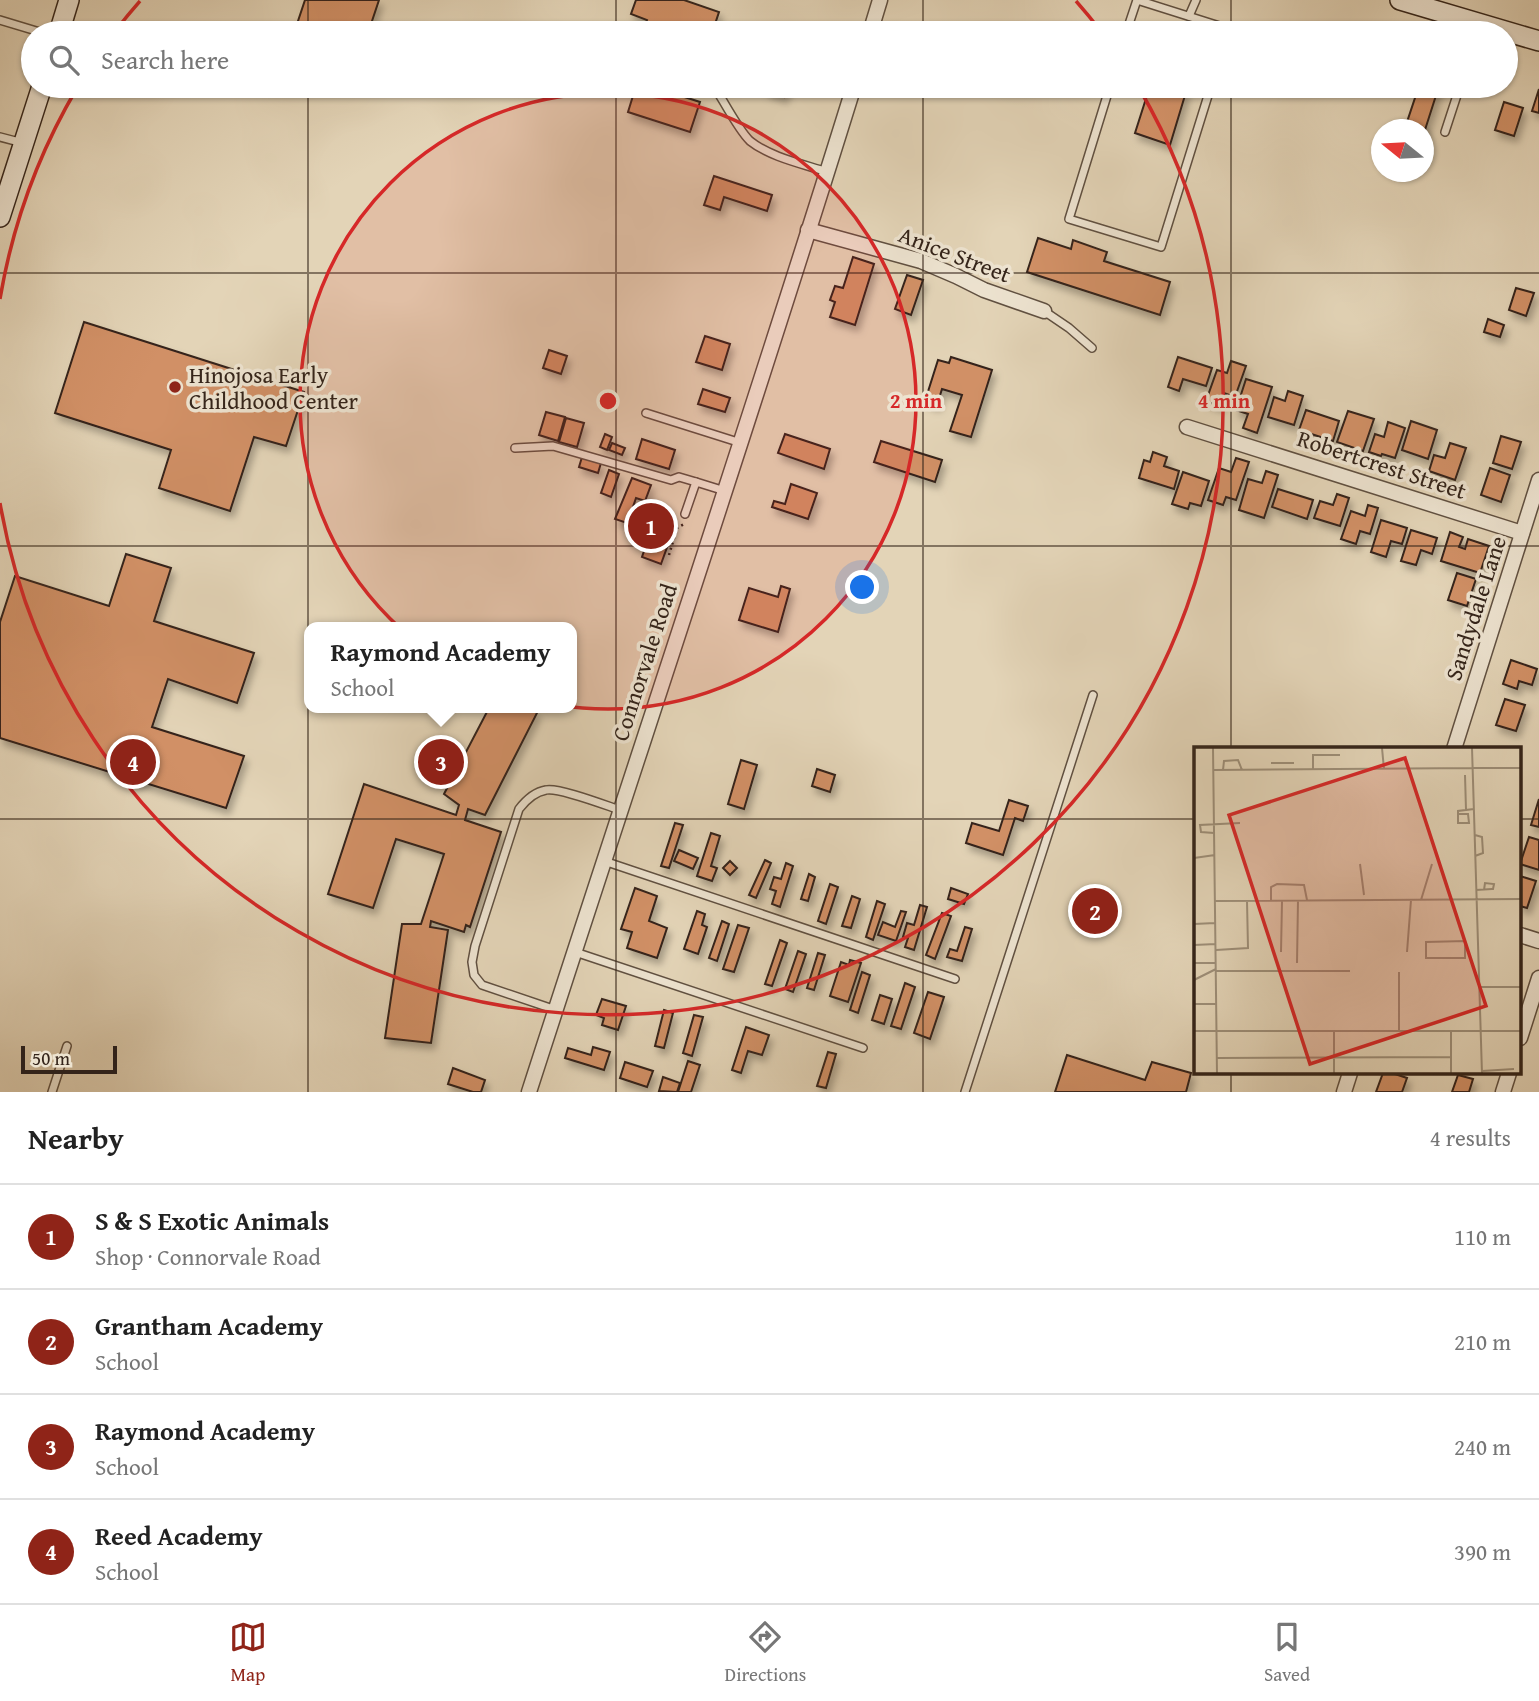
<!DOCTYPE html>
<meta charset="utf-8">
<style>
:root{--surface:#fff;--page:#f2f2f2;--text:#222;--muted:#767676;--line:#e0e0e0;--accent:#8f2418}
body{margin:0;font-family:"Gentium Book Plus",serif;background:var(--page);color:var(--text)}
.compass{position:absolute;left:1371px;top:119px;width:63px;height:63px;border-radius:50%;background:var(--surface);box-shadow:0 2px 5px #0004;rotate:288deg}
.scale{position:absolute;left:21px;bottom:18px;width:96px;box-sizing:border-box;padding-left:7px;border:4px solid #34241a;border-top:0;font-size:19px;line-height:24px;white-space:nowrap;color:#34241a;-webkit-text-stroke:5px #ede3d0;paint-order:stroke}
.you{position:absolute;left:863px;top:588px;width:24px;height:24px;margin:-18px;border:5px solid #fff;border-radius:50%;background:#1a73e8;box-shadow:0 0 0 10px #1a73e833}
.badge{display:grid;place-items:center;width:46px;height:46px;border-radius:50%;background:var(--accent);color:#fff;font-size:23px;font-weight:700}
.pin{position:absolute;translate:-50% -50%;border:4px solid #fff;box-shadow:0 2px 7px #0006}
.popup{position:absolute;left:304px;top:622px;width:273px;height:91px;box-sizing:border-box;display:grid;place-content:center;border-radius:14px;background:var(--surface);filter:drop-shadow(0 2px 5px #0005);font-size:23px;white-space:nowrap;color:var(--muted)}
.popup b{font-size:26px;color:var(--text)}
.popup::after{content:'';position:absolute;left:50%;top:100%;margin-left:-14px;border:14px solid transparent;border-top-color:var(--surface)}
.list{margin:0;padding:0;list-style:none}
h2{display:flex;justify-content:space-between;align-items:center;height:91px;margin:0;padding:0 28px;font-size:30px}
h2 small{font-size:23px;font-weight:400;color:var(--muted)}
.list li{display:grid;grid-template-columns:46px 1fr auto;gap:21px;align-items:center;box-sizing:border-box;height:105px;padding:0 28px;border-top:2px solid var(--line)}
.list b{display:block;font-size:26px;white-space:nowrap}
.list p{margin:0;font-size:23px;white-space:nowrap;color:var(--muted)}
.list em{font-size:23px;font-style:normal;color:var(--muted)}
.icon{flex:none;width:38px;height:38px;fill:none;stroke:currentColor;stroke-width:2;stroke-linecap:round;stroke-linejoin:round}
.map{position:relative;flex:none;width:1539px;height:1092px;overflow:hidden}
.search{position:absolute;background:var(--surface);box-shadow:0 2px 5px #0004;left:21px;right:21px;top:21px;height:77px;display:flex;align-items:center;gap:18px;box-sizing:border-box;padding:0 24px;border-radius:38px;color:var(--muted);font-size:26px}
.sheet{height:511px;background:var(--surface)}
nav{display:flex;justify-content:space-around;align-items:center;box-sizing:border-box;height:98px;border-top:2px solid var(--line);background:var(--surface);font-size:19px;color:var(--muted)}
nav a{display:grid;justify-items:center;gap:4px}
nav .on{color:var(--accent)}
.map>svg:first-child{display:block}
.building{fill:#d19066;stroke:#34241a;stroke-width:2;filter:url(#shadow)}
.lines{fill:none;stroke-linecap:round;stroke-linejoin:round}
.lane-casing{stroke:#605041;stroke-width:10}
.street-casing{stroke:#605041;stroke-width:17}
.secondary-casing{stroke:#34241a;stroke-width:22}
.path{stroke:#34241a;stroke-width:2.5;stroke-dasharray:2 3.5;stroke-linecap:butt}
.lane{stroke:#ede3d0;stroke-width:7}
.street{stroke:#ede3d0;stroke-width:14}
.secondary{stroke:#ede3d0;stroke-width:19}
.grid{fill:none;stroke:#34241a;stroke-width:2;stroke-opacity:0.55}
.ring{fill:none;stroke:#d62828;stroke-width:3.5}
.poi-dot{fill:#8f2418;stroke:#ede3d0;stroke-width:2.5}
.labels{text-anchor:middle;dominant-baseline:central;stroke-width:7;stroke-linejoin:round;paint-order:stroke}
.street-label{font-size:23px;fill:#34241a;stroke:#ede3d0}
.poi-label{font-size:23px;fill:#34241a;stroke:#ede3d0;text-anchor:start}
.inset-road{fill:none;stroke:#9d8e78;stroke-width:2}
.view{fill:#d62828;fill-opacity:0.15;stroke:#d62828;stroke-width:3.5}
.inset-edge{fill:none;stroke:#34241a;stroke-width:3.5}
.centre{fill:#d62828;stroke:#ede3d0;stroke-width:3.5}
.ring-label{font-size:21px;text-anchor:middle;font-weight:bold;fill:#d62828;stroke:#ede3d0;stroke-width:7;stroke-linejoin:round;paint-order:stroke}
</style>
<div class="map">
<svg width="1539" height="1092" viewBox="0 0 1539 1092">
<defs>
<filter id="shadow"><feDropShadow dx="3.5" dy="6" stdDeviation="3.5" flood-color="#0004"/></filter>
</defs>
<rect width="100%" height="100%" fill="#e3d4b7"/>
<filter id="stains"><feTurbulence type="fractalNoise" baseFrequency=".00286" numOctaves="4"/><feColorMatrix values="0 0 0 0 .2 0 0 0 0 .09 0 0 0 0 .02 0 0 0 .5 -.17"/></filter>
<radialGradient id="worn" r=".72"><stop offset=".6" stop-color="#630" stop-opacity="0"/><stop offset="1" stop-color="#630" stop-opacity=".3"/></radialGradient>
<!-- building -->
<g class="building">
<path d="M305 0H379L368 33H306L295 30Z"/>
<path d="M636 0H684L719 12 712 33H669L645 26 647 20 631 14Z"/>
<path d="M1298 24 1326 33H1306L1296 30Z"/>
<path d="M636 86H650L700 102 690 132 628 112Z"/>
<path d="M767 86H788L784 97 766 91Z"/>
<path d="M1150 86H1167L1186 92 1170 145 1135 133Z"/>
<path d="M1419 86H1439L1424 133V130L1405 128Z"/>
<path d="M1539 89V113L1532 111Z"/>
<path d="M1504 102 1523 108 1514 136 1495 130Z"/>
<path d="M714 176 772 195 767 211 724 197 720 210 704 205Z"/>
<path d="M1038 238 1071 249 1073 240 1107 252 1104 261 1170 282 1160 315 1027 272Z"/>
<path d="M853 257 874 264 855 325 830 317 835 302 830 300 835 286 843 288Z"/>
<path d="M907 275 923 280 911 315 895 309Z"/>
<path d="M1516 288 1534 293 1526 316 1509 310Z"/>
<path d="M1488 319 1504 325 1500 337 1484 332Z"/>
<path d="M84 322 304 392 286 446 254 437 230 511 159 488 171 450 55 413Z"/>
<path d="M705 336 730 344 722 370 696 362Z"/>
<path d="M549 350 567 356 561 374 543 368Z"/>
<path d="M951 357 992 370 971 437 950 431 962 395 942 389 937 405 925 401 938 360 949 363Z"/>
<path d="M1178 357 1212 368 1206 386 1183 379 1179 391 1168 387Z"/>
<path d="M1231 361 1246 366 1235 397 1224 393 1220 406 1206 401 1217 370 1227 373Z"/>
<path d="M1246 379 1272 387 1257 433 1243 428 1248 414 1236 410Z"/>
<path d="M703 389 730 398 725 412 698 404Z"/>
<path d="M1288 391 1303 396 1294 425 1268 417 1274 397 1285 401Z"/>
<path d="M1306 410 1339 421 1333 441 1299 430Z"/>
<path d="M1348 411 1374 419 1363 451 1337 442Z"/>
<path d="M546 412 565 417 558 441 539 435Z"/>
<path d="M566 418 584 423 577 447 559 442Z"/>
<path d="M1411 421 1437 430 1428 459 1402 450Z"/>
<path d="M1388 422 1405 428 1395 458 1382 454 1381 456 1369 452 1375 434 1384 437Z"/>
<path d="M605 434 612 437 607 450 600 447Z"/>
<path d="M785 434 830 449 824 469 778 453Z"/>
<path d="M1501 436 1521 442 1512 469 1493 463Z"/>
<path d="M642 439 675 450 669 469 636 459Z"/>
<path d="M881 441 942 460 935 482 874 462Z"/>
<path d="M612 443 625 448 622 455 609 450Z"/>
<path d="M1450 443 1466 448 1455 480 1429 471 1434 455 1445 458Z"/>
<path d="M1153 452 1167 457 1164 466 1179 471 1174 489 1139 478 1144 460 1150 462Z"/>
<path d="M582 457 601 463 598 473 579 467Z"/>
<path d="M1236 458 1249 462 1236 500 1226 497 1223 505 1208 500 1219 468 1231 472Z"/>
<path d="M1490 468 1510 475 1501 502 1481 495Z"/>
<path d="M609 470 619 474 611 497 601 493Z"/>
<path d="M1266 471 1278 475 1264 518 1239 510 1248 479 1262 483Z"/>
<path d="M1183 472 1209 481 1201 506 1190 503 1188 509 1172 504Z"/>
<path d="M632 478 651 485 645 501 636 498 633 507 670 520 664 537 670 539 661 564 642 557 651 531 615 519Z"/>
<path d="M791 484 817 493 808 519 772 507 774 501 785 504Z"/>
<path d="M1278 489 1313 500 1307 519 1272 507Z"/>
<path d="M1337 494 1349 498 1340 526 1314 518 1320 501 1333 505Z"/>
<path d="M1368 505 1378 508 1370 534 1360 531 1356 544 1341 539 1351 511 1365 516Z"/>
<path d="M1381 520 1407 528 1402 544 1391 541 1386 557 1371 552Z"/>
<path d="M1411 530 1437 538 1432 554 1421 550 1416 565 1401 561Z"/>
<path d="M1450 532 1463 537 1459 547 1465 549 1468 539 1489 546 1480 573 1441 561Z"/>
<path d="M126 554 171 568 154 621 254 653 237 703 168 679 152 727 244 756 226 808 0 738V622L15 576 109 606Z"/>
<path d="M1457 573 1476 579 1467 606 1448 600Z"/>
<path d="M781 586 790 589 778 632 739 620 749 588 778 597Z"/>
<path d="M1511 660 1537 669 1532 685 1519 681 1517 689 1503 684Z"/>
<path d="M1505 699 1525 705 1516 731 1496 725Z"/>
<path d="M489 708H528L537 713 485 815 468 809 465 820 501 832 470 927 466 925 464 932 431 921 430 927 448 930 431 1043 385 1038 402 924H421L444 854 396 839 373 908 328 894 364 784 456 815 459 805 444 794Z"/>
<path d="M741 760 757 765 744 809 728 804Z"/>
<path d="M817 769 835 775 830 792 812 786Z"/>
<path d="M1539 799V827L1531 825Z"/>
<path d="M1009 800 1028 806 1023 821 1015 818 1003 855 966 843 972 823 999 831Z"/>
<path d="M675 823 683 825 669 868 661 866Z"/>
<path d="M711 833 720 836 711 866 717 868 712 881 697 876Z"/>
<path d="M1529 837 1539 840V870L1520 864Z"/>
<path d="M679 850 698 858 693 869 674 861Z"/>
<path d="M765 860 771 863 756 898 749 895Z"/>
<path d="M730 861 737 868 730 875 723 868Z"/>
<path d="M786 863 793 866 780 907 772 904 776 891 770 889 774 877 781 879Z"/>
<path d="M809 874 815 877 808 901 801 899Z"/>
<path d="M1520 876 1536 881 1527 908 1520 906Z"/>
<path d="M830 884 838 887 826 924 818 921Z"/>
<path d="M635 888 657 896 649 921 667 928 657 958 627 948 632 932 621 929Z"/>
<path d="M951 888 968 894 964 904 948 899Z"/>
<path d="M852 896 860 899 851 928 842 926Z"/>
<path d="M877 901 885 904 873 940 866 937Z"/>
<path d="M920 905 927 907 914 950 905 947 908 938 903 937 907 923 914 925Z"/>
<path d="M697 911 705 914 702 925 707 927 698 954 684 949Z"/>
<path d="M901 911 906 912 896 941 878 935 883 922 895 927Z"/>
<path d="M942 913 951 916 935 959 926 955Z"/>
<path d="M722 921 729 924 717 961 709 958Z"/>
<path d="M738 925 749 928 734 972 723 969Z"/>
<path d="M965 927 972 929 962 961 947 957 950 949 957 951Z"/>
<path d="M780 940 787 943 772 986 765 984Z"/>
<path d="M798 951 806 954 793 992 785 989Z"/>
<path d="M818 953 825 955 814 990 807 988Z"/>
<path d="M850 960 861 963 848 1002 830 996 841 962 849 965Z"/>
<path d="M862 972 870 975 858 1013 850 1010Z"/>
<path d="M905 983 915 987 901 1029 891 1026Z"/>
<path d="M928 992 944 997 930 1039 914 1033Z"/>
<path d="M880 995 892 999 884 1024 872 1020Z"/>
<path d="M602 999 626 1006 618 1030 602 1025 604 1018 596 1015Z"/>
<path d="M664 1010 673 1013 664 1048 655 1046Z"/>
<path d="M694 1015 703 1017 692 1056 683 1053Z"/>
<path d="M746 1027 769 1035 762 1055 748 1051 741 1073 732 1070Z"/>
<path d="M593 1047 610 1052 604 1070 565 1058 568 1048 591 1055Z"/>
<path d="M828 1052 836 1054 826 1088 817 1086Z"/>
<path d="M1067 1055 1145 1080 1152 1062 1191 1073 1186 1092H1055Z"/>
<path d="M688 1061 700 1065 691 1092H678Z"/>
<path d="M625 1062 653 1071 647 1087 620 1078Z"/>
<path d="M453 1068 485 1080 481 1092H473L448 1084Z"/>
<path d="M1383 1073H1392L1407 1078 1402 1092H1376Z"/>
<path d="M1458 1075 1473 1079 1469 1092H1452Z"/>
<path d="M663 1077 680 1083 677 1092 659 1091Z"/>
</g>
<g class="lines">
<defs>
<g id="lane">
<path d="M1189 16 1196 0"/>
<path d="M0 20 43 33"/>
<path d="M1126 33 1137 0 1229 29 1227 33"/>
<path d="M1451 33 1455 17"/>
<path d="M714 86C723 100 739 131 750 141 770 157 803 164 827 172"/>
<path d="M1110 86 1069 219 1161 247 1211 86"/>
<path d="M1445 132 1460 86"/>
<path d="M0 137 23 143"/>
<path d="M1044 311 1069 328 1092 348"/>
<path d="M646 413 741 443"/>
<path d="M515 448 553 446 671 480 679 477 696 482"/>
<path d="M685 514 696 482 725 491"/>
<path d="M604 861 955 979"/>
<path d="M575 952 863 1048"/>
<path d="M556 1010 482 985 474 975 472 962 475 946 519 809C526 800 534 792 546 790 558 787 605 805 620 810"/>
<path d="M52 1092 67 1046"/>
<path d="M965 1092 1093 695"/>
</g>
<g id="street">
<path d="M870 33 880 0"/>
<path d="M808 230 921 261 956 276 984 290 1044 311"/>
<path d="M1187 427 1522 533"/>
<path d="M1454 749 1539 480"/>
<path d="M1520 935 1539 941"/>
<path d="M1520 1038 1539 978"/>
<path d="M529 1092C637 757 750 422 854 86"/>
<path d="M1344 1092 1350 1073"/>
<path d="M1503 1092 1509 1073"/>
</g>
<g id="secondary">
<path d="M1400 0 1539 41"/>
<path d="M59 33 69 0"/>
<path d="M0 217 42 86"/>
</g>
</defs>
<!-- lane casing -->
<use href="#lane" class="lane-casing"/>
<!-- street casing -->
<use href="#street" class="street-casing"/>
<!-- secondary casing -->
<use href="#secondary" class="secondary-casing"/>
<!-- path -->
<path class="path" d="M669 555 677 528 686 523"/>
<!-- lane -->
<use href="#lane" class="lane"/>
<!-- street -->
<use href="#street" class="street"/>
<!-- secondary -->
<use href="#secondary" class="secondary"/>
</g>
<!-- grid -->
<path class="grid" d="M308 0V33M616 0V33M923 0V33M1231 0V33M308 86V1092M616 86V1092M923 86V1092M1231 86V749M0 273H1539M0 546H1539M0 819H1196M1520 819H1539M1231 1073V1092"/>
<!-- distance rings -->
<circle cx="608" cy="401" r="308" fill="#d62828" fill-opacity=".12"/>
<g class="ring">
<circle cx="608" cy="401" r="308"/>
<path d="M0 299A616 616 0 0 1 77 88M116 30A616 616 0 0 1 140 1M1076 1A616 616 0 0 1 1100 30M1139 88A616 616 0 1 1 0 503"/>
</g>
<!-- markers -->
<circle class="poi-dot" cx="175" cy="387" r="7"/>
<g class="labels">
<!-- street labels -->
<g class="street-label">
<text transform="translate(955 254) rotate(21)">Anice Street</text>
<text transform="translate(1382 464) rotate(18)">Robertcrest Street</text>
<text transform="translate(1475 608) rotate(-72)">Sandydale Lane</text>
<text transform="translate(644 662) rotate(-72)">Connorvale Road</text>
</g>
<!-- poi labels -->
<g class="poi-label">
<text x="189" y="374">Hinojosa Early<tspan x="189" dy="26">Childhood Center</tspan></text>
</g>
</g>
<!-- overview -->
<g transform="translate(1194 747)">
<rect width="327" height="327" fill="#e3d4b7"/>
<path class="inset-road" d="M19 1 23 327M188 1 190 22M278 1 288 327M77 16H100M279 21H328M119 22V8H146M20 23 279 21M29 23 30 14 44 13 48 23M271 28 272 63M264 67H274L275 76H264V64L280 62M20 86 7 85 6 78 46 76M281 88 288 90 289 106 281 109M0 111 21 108M166 117 170 148M282 143 298 142H299L300 137 291 136 290 143M77 153V140L83 137 110 138 113 153M227 153 238 117M21 154 328 152M0 177 21 176M271 194V211H232V195ZM0 198 22 197M22 203 54 201 53 154M87 205 88 154M213 205 217 153M0 216H22M103 216 104 153M22 224H156M205 225V285M0 233 22 222M285 240H328M0 257H22M0 284H328M257 284V327M140 285V327M23 311 257 310M288 324 320 322"/>
<path class="view" d="M211 11 292 259 116 317 35 68Z"/>
<rect width="327" height="327" class="inset-edge"/>
</g>
<circle cx="608" cy="401" r="10" class="centre"/>
<g class="ring-label">
<text x="916" y="408">2 min</text>
<text x="1224" y="408">4 min</text>
</g>
<rect width="100%" height="100%" filter="url(#stains)"/>
<rect width="100%" height="100%" fill="url(#worn)"/>
</svg>
<svg class="compass" viewBox="-18 -18 36 36"><path d="M0-13l5 13h-10z" fill="#e53935"/><path d="M0 13l5-13h-10z" fill="#767676"/></svg>
<div class="scale">50 m</div>
<div class="you"></div>
<div class="pin badge" style="left:651px;top:526px">1</div>
<div class="pin badge" style="left:1095px;top:911px">2</div>
<div class="pin badge" style="left:441px;top:762px">3</div>
<div class="popup"><b>Raymond Academy</b>School</div>
<div class="pin badge" style="left:133px;top:762px">4</div>
<div class="search"><svg class="icon" aria-label="search" viewBox="0 0 24 24"><circle cx="10" cy="10" r="6"/><path d="M15 15l6 6"/></svg>Search here</div>
</div>
<section class="sheet">
<h2>Nearby<small>4 results</small></h2>
<ul class="list">
<li><span class="badge">1</span><div><b>S &amp; S Exotic Animals</b><p>Shop · Connorvale Road</p></div><em>110 m</em></li>
<li><span class="badge">2</span><div><b>Grantham Academy</b><p>School</p></div><em>210 m</em></li>
<li><span class="badge">3</span><div><b>Raymond Academy</b><p>School</p></div><em>240 m</em></li>
<li><span class="badge">4</span><div><b>Reed Academy</b><p>School</p></div><em>390 m</em></li>
</ul>
</section>
<nav>
<a class="on"><svg class="icon" aria-label="map" viewBox="0 0 24 24"><path d="M3 6l6-2 6 2 6-2v14l-6 2-6-2-6 2zM9 4v14M15 6v14"/></svg>Map</a>
<a><svg class="icon" aria-label="directions" viewBox="0 0 24 24"><path d="M12 3l9 9-9 9-9-9zM9 14v-3h6M13 9l2 2-2 2"/></svg>Directions</a>
<a><svg class="icon" aria-label="saved" viewBox="0 0 24 24"><path d="M7 4h10v16l-5-4-5 4z"/></svg>Saved</a>
</nav>
